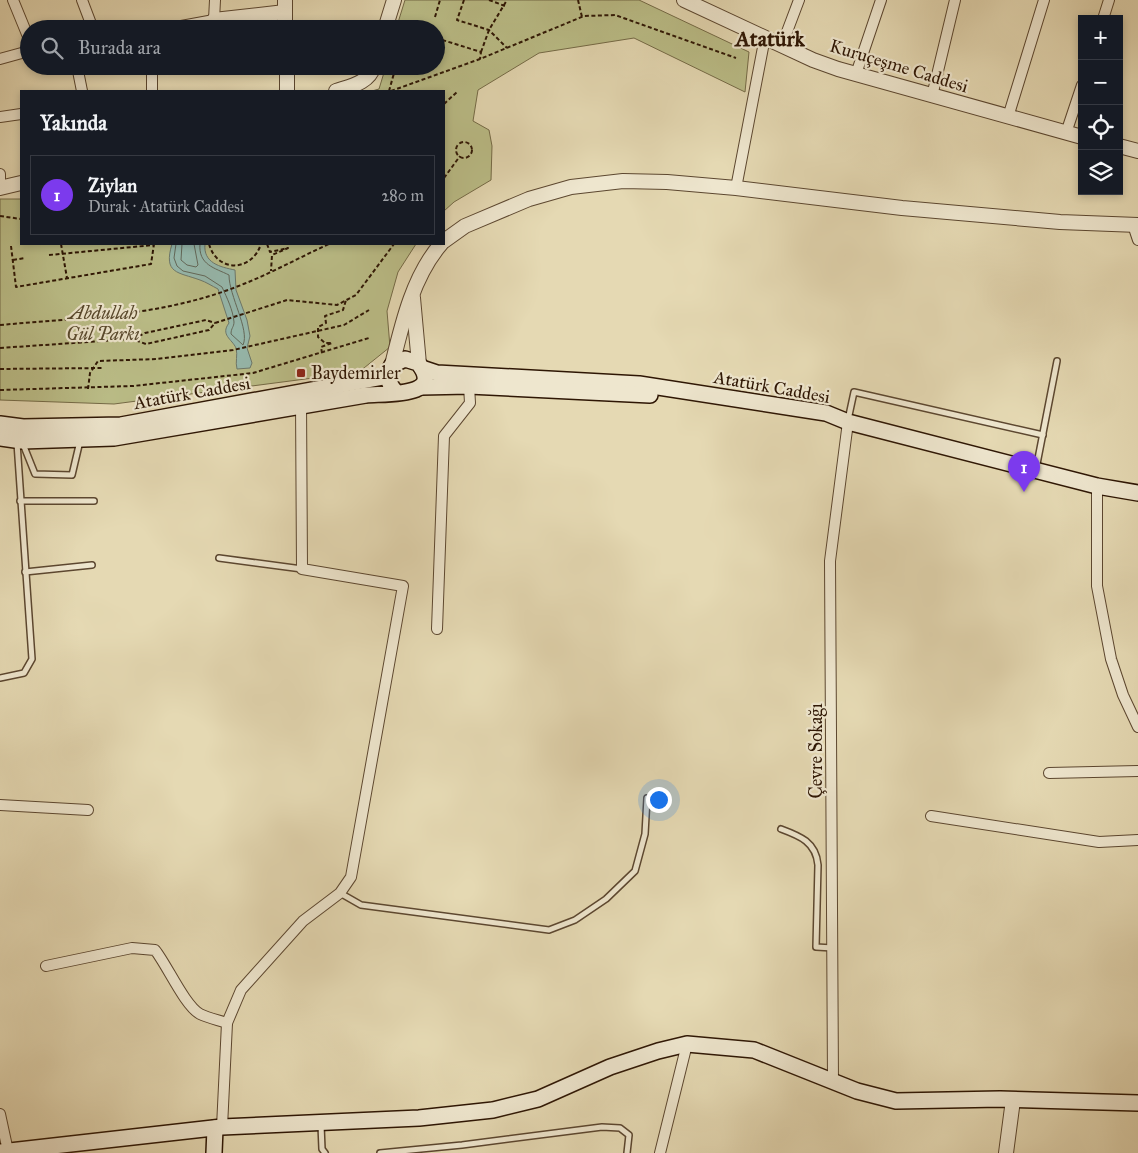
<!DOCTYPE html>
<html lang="tr">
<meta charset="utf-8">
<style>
:root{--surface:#171b24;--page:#242831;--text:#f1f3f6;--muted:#9ea1a6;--line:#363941;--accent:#7c3aed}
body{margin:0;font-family:"IM FELL Great Primer",serif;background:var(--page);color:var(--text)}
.controls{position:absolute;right:15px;top:15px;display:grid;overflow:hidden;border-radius:0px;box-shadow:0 2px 8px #0003}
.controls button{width:45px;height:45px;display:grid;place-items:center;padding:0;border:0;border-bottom:1px solid var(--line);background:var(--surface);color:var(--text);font:25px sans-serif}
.you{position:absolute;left:658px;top:799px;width:18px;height:18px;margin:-12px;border:4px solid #fff;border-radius:50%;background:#1a73e8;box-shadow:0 0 0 8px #1a73e833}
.badge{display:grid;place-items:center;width:32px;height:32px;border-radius:50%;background:var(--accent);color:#fff;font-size:16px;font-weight:700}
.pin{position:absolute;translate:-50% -41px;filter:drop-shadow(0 1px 2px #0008)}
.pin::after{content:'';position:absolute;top:26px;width:18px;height:15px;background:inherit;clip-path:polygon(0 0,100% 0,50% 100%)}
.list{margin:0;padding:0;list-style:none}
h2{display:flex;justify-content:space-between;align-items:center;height:65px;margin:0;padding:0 20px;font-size:21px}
h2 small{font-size:16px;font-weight:400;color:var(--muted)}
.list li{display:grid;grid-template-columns:32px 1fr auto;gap:15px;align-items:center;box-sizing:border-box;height:80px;margin:0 10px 10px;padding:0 10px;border:1px solid var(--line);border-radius:0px}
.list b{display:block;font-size:19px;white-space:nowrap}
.list p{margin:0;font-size:16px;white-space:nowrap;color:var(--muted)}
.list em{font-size:16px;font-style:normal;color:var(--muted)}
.icon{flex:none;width:28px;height:28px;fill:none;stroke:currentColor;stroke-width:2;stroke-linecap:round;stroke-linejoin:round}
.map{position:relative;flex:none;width:1138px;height:1153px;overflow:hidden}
.search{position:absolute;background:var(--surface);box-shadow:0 2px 8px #0003;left:20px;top:20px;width:425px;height:55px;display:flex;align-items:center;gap:12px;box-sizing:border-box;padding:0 18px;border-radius:28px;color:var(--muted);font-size:19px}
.panel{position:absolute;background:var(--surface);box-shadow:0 2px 8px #0003;left:20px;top:90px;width:425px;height:155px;border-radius:0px}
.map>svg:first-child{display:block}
.green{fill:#bbbe88;stroke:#746a46}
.water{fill:#96baaf;stroke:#6c786b}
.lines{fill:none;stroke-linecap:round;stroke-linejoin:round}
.shore{stroke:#62685a;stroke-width:1}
.service-casing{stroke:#5c4730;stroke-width:8}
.minor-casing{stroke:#5c4730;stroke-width:12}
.tertiary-casing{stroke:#5c4730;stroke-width:16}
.secondary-casing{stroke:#2e1604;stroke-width:18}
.path{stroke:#2e1604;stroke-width:2;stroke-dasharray:4 2.5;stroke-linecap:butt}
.service{stroke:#eee6ce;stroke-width:5}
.minor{stroke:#eee6ce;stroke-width:10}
.tertiary{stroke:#eee6ce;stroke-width:14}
.secondary{stroke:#eee6ce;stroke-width:15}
.poi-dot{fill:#8f2418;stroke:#eee6ce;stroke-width:2}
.labels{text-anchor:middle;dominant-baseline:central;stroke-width:4.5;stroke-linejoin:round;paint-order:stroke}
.street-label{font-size:18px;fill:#2e1604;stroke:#eee6ce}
.park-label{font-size:18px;font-style:italic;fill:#58482c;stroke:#eee6ce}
.poi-label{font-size:18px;fill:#2e1604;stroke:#eee6ce;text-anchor:start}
.district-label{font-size:22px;font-weight:bold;fill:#2e1604;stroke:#eee6ce}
</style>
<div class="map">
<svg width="1138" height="1153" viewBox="0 0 1138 1153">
<rect width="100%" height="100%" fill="#e5d9b3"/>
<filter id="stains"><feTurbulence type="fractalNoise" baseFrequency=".004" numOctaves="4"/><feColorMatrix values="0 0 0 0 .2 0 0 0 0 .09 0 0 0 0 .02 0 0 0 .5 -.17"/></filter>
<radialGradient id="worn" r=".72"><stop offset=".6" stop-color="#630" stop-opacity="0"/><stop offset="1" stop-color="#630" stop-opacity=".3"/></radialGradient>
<!-- green -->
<g class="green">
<path d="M405 0H639L749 52 745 92 634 38 539 53 478 90 473 121 489 130 492 146 491 180 454 202 444 211V91H372L379 89 386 66H436V29H396Z"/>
<path d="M0 199H21V244H416L398 272 387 311 390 347 359 372 114 404 0 400Z"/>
</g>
<!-- water -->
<path class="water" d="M172 244H205C203 263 220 267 235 270L236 290 247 320 250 336 247 348 252 363 250 368 237 369C235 362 238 355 236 348 232 339 220 335 229 323L218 289C212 286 206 282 200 280 178 272 163 274 172 244Z"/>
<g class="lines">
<!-- shore -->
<g class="shore">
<path d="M176 244 174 258 177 266 183 271 205 276 222 287C227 298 233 310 234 322 234 327 231 328 231 334L243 345C250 330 229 296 229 275 215 268 198 265 200 244"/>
<path d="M182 244 181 260 187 265 196 267 198 265 194 244"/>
</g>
<defs>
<g id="service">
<path d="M848 420 854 392 1043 435"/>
<path d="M23 444 35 474 72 475 80 441"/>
<path d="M1036 469 1057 361"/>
<path d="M20 501H94"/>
<path d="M219 558 302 569"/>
<path d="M25 572 92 565"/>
<path d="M0 678 24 673 32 659 17 443"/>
<path d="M781 829C800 836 816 842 818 865L816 947 833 948"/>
<path d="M340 893 361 905 549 930 575 920 606 899 635 871 645 834 647 798"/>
<path d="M321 1125 322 1149 325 1153"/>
<path d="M380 1153 462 1145 602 1127 620 1128 629 1135 627 1153"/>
</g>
<g id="minor">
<path d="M13 0 29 39"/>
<path d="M82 0 93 29"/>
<path d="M1103 19 1109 0"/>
<path d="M165 29 214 20 215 0"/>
<path d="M782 45 799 0"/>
<path d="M0 59 29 51"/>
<path d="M77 66 82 91"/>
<path d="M856 74 881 0"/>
<path d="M152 91V66"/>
<path d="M932 96 955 0"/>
<path d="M0 117 21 114"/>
<path d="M1008 117 1044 0"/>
<path d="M1066 133 1082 85"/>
<path d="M0 174V188"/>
<path d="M736 188 765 37"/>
<path d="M1133 225 1138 240"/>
<path d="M1097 486V586L1111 659 1123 695 1138 727"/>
<path d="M437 629 444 436 470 403 469 386"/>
<path d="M1049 773 1138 771"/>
<path d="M0 805 88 810"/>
<path d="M931 816 1099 842 1138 840"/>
<path d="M46 966 132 948 155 950C167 965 185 1006 200 1014 208 1018 218 1020 227 1023"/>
<path d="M833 1081 830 561 848 422"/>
<path d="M0 1114 8 1151"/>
<path d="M222 1127 227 1023 241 990 303 921 340 893 351 877 403 586 302 569 301 401"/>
<path d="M660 1153 687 1044"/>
</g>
<g id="tertiary">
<path d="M285 0V29"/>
<path d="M684 0 813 60 838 69 1082 137"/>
<path d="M214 20 285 12"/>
<path d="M385 29 394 0"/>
<path d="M287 66V91"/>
<path d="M336 91C351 86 369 83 374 66"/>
<path d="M1119 146 1138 151"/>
<path d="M0 188 21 183"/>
<path d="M444 241 465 226 529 199 571 187 623 181 667 182 736 188 902 208 1060 222 1138 225"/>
<path d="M413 298 419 364"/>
<path d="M392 365C402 324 413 276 441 244"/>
<path d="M1006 1153 1013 1100"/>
</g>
<g id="secondary">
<path d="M422 368 437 373 639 384 826 413 848 422 1097 486 1138 493"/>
<path d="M421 387 469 386 650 395"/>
<path d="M0 424 23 427 121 425 388 376"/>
<path d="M0 438 22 441 114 438 366 395C384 393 446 398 418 363L405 359 392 365C386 375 388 384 396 392"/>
<path d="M0 1152 222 1127 419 1118 493 1110 538 1099 610 1067 658 1051 687 1044 754 1050 857 1091 896 1101 1000 1099 1138 1103"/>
<path d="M214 1153 215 1128"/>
</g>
</defs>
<!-- service casing -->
<use href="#service" class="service-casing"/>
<!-- minor casing -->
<use href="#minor" class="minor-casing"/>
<!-- tertiary casing -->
<use href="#tertiary" class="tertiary-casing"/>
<!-- secondary casing -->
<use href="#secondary" class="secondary-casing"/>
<!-- path -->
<g class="path">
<path d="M464 0 457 20 489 30 507 48"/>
<path d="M489 0 505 6"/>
<path d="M578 0 582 17"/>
<path d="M435 17 440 0"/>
<path d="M406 29H407"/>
<path d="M436 38 481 52 480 59"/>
<path d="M481 52 489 30 507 0"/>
<path d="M389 91 396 66"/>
<path d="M391 91 480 59 584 16 615 15 736 58"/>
<path d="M444 104 458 91"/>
<circle cx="464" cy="150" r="8"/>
<path d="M444 178 460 156"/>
<path d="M0 216 21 219"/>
<path d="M61 244 67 278"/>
<path d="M209 244C217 273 252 272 261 244"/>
<path d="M267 244 270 252 288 248 272 255 271 271"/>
<path d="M11 246 16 287 151 264 154 244"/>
<path d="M49 255 154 245"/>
<path d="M13 260 25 258"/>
<path d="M0 325C79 318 161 316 236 287 268 275 298 258 329 244"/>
<path d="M133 339 145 333 206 320 215 323"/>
<path d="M0 348 132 339 146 344 209 330 215 323 287 300 337 305 356 295 394 244"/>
<path d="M322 353 321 347 332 343H325L318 337V327L326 323 325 316 343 310 346 300"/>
<path d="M0 369 102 368"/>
<path d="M88 389 90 373 98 361 157 359 233 350 344 325 369 310"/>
<path d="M0 390 133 386 253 373 369 338"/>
</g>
<!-- service -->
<use href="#service" class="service"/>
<!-- minor -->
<use href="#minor" class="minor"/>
<!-- tertiary -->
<use href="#tertiary" class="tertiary"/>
<!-- secondary -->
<use href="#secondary" class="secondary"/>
</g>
<!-- markers -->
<rect class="poi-dot" x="296" y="368" width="10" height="10" rx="2.5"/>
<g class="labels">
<!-- street labels -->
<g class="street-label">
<text transform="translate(899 66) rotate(17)">Kuruçeşme Caddesi</text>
<text transform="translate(772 387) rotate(10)">Atatürk Caddesi</text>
<text transform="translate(192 393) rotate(-10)">Atatürk Caddesi</text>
<text transform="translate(816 751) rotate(-90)">Çevre Sokağı</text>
</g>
<!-- park labels -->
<g class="park-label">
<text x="103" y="313">Abdullah<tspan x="103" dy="21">Gül Parkı</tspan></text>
</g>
<!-- poi labels -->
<g class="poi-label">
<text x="311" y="373">Baydemirler</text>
</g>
<!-- district labels -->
<g class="district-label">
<text x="770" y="38">Atatürk</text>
</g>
</g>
<rect width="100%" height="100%" filter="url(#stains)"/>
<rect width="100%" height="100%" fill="url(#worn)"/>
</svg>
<div class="controls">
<button>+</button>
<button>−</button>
<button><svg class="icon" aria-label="locate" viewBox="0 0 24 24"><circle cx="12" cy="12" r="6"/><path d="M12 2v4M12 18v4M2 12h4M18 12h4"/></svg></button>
<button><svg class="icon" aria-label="layers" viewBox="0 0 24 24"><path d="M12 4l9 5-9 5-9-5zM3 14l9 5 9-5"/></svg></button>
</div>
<div class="you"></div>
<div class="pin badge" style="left:1024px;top:492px">1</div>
<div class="search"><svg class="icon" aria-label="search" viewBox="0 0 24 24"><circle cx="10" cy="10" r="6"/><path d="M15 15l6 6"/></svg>Burada ara</div>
<section class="panel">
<h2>Yakında<small></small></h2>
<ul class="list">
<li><span class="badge">1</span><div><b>Ziylan</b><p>Durak · Atatürk Caddesi</p></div><em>280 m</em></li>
</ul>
</section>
</div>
